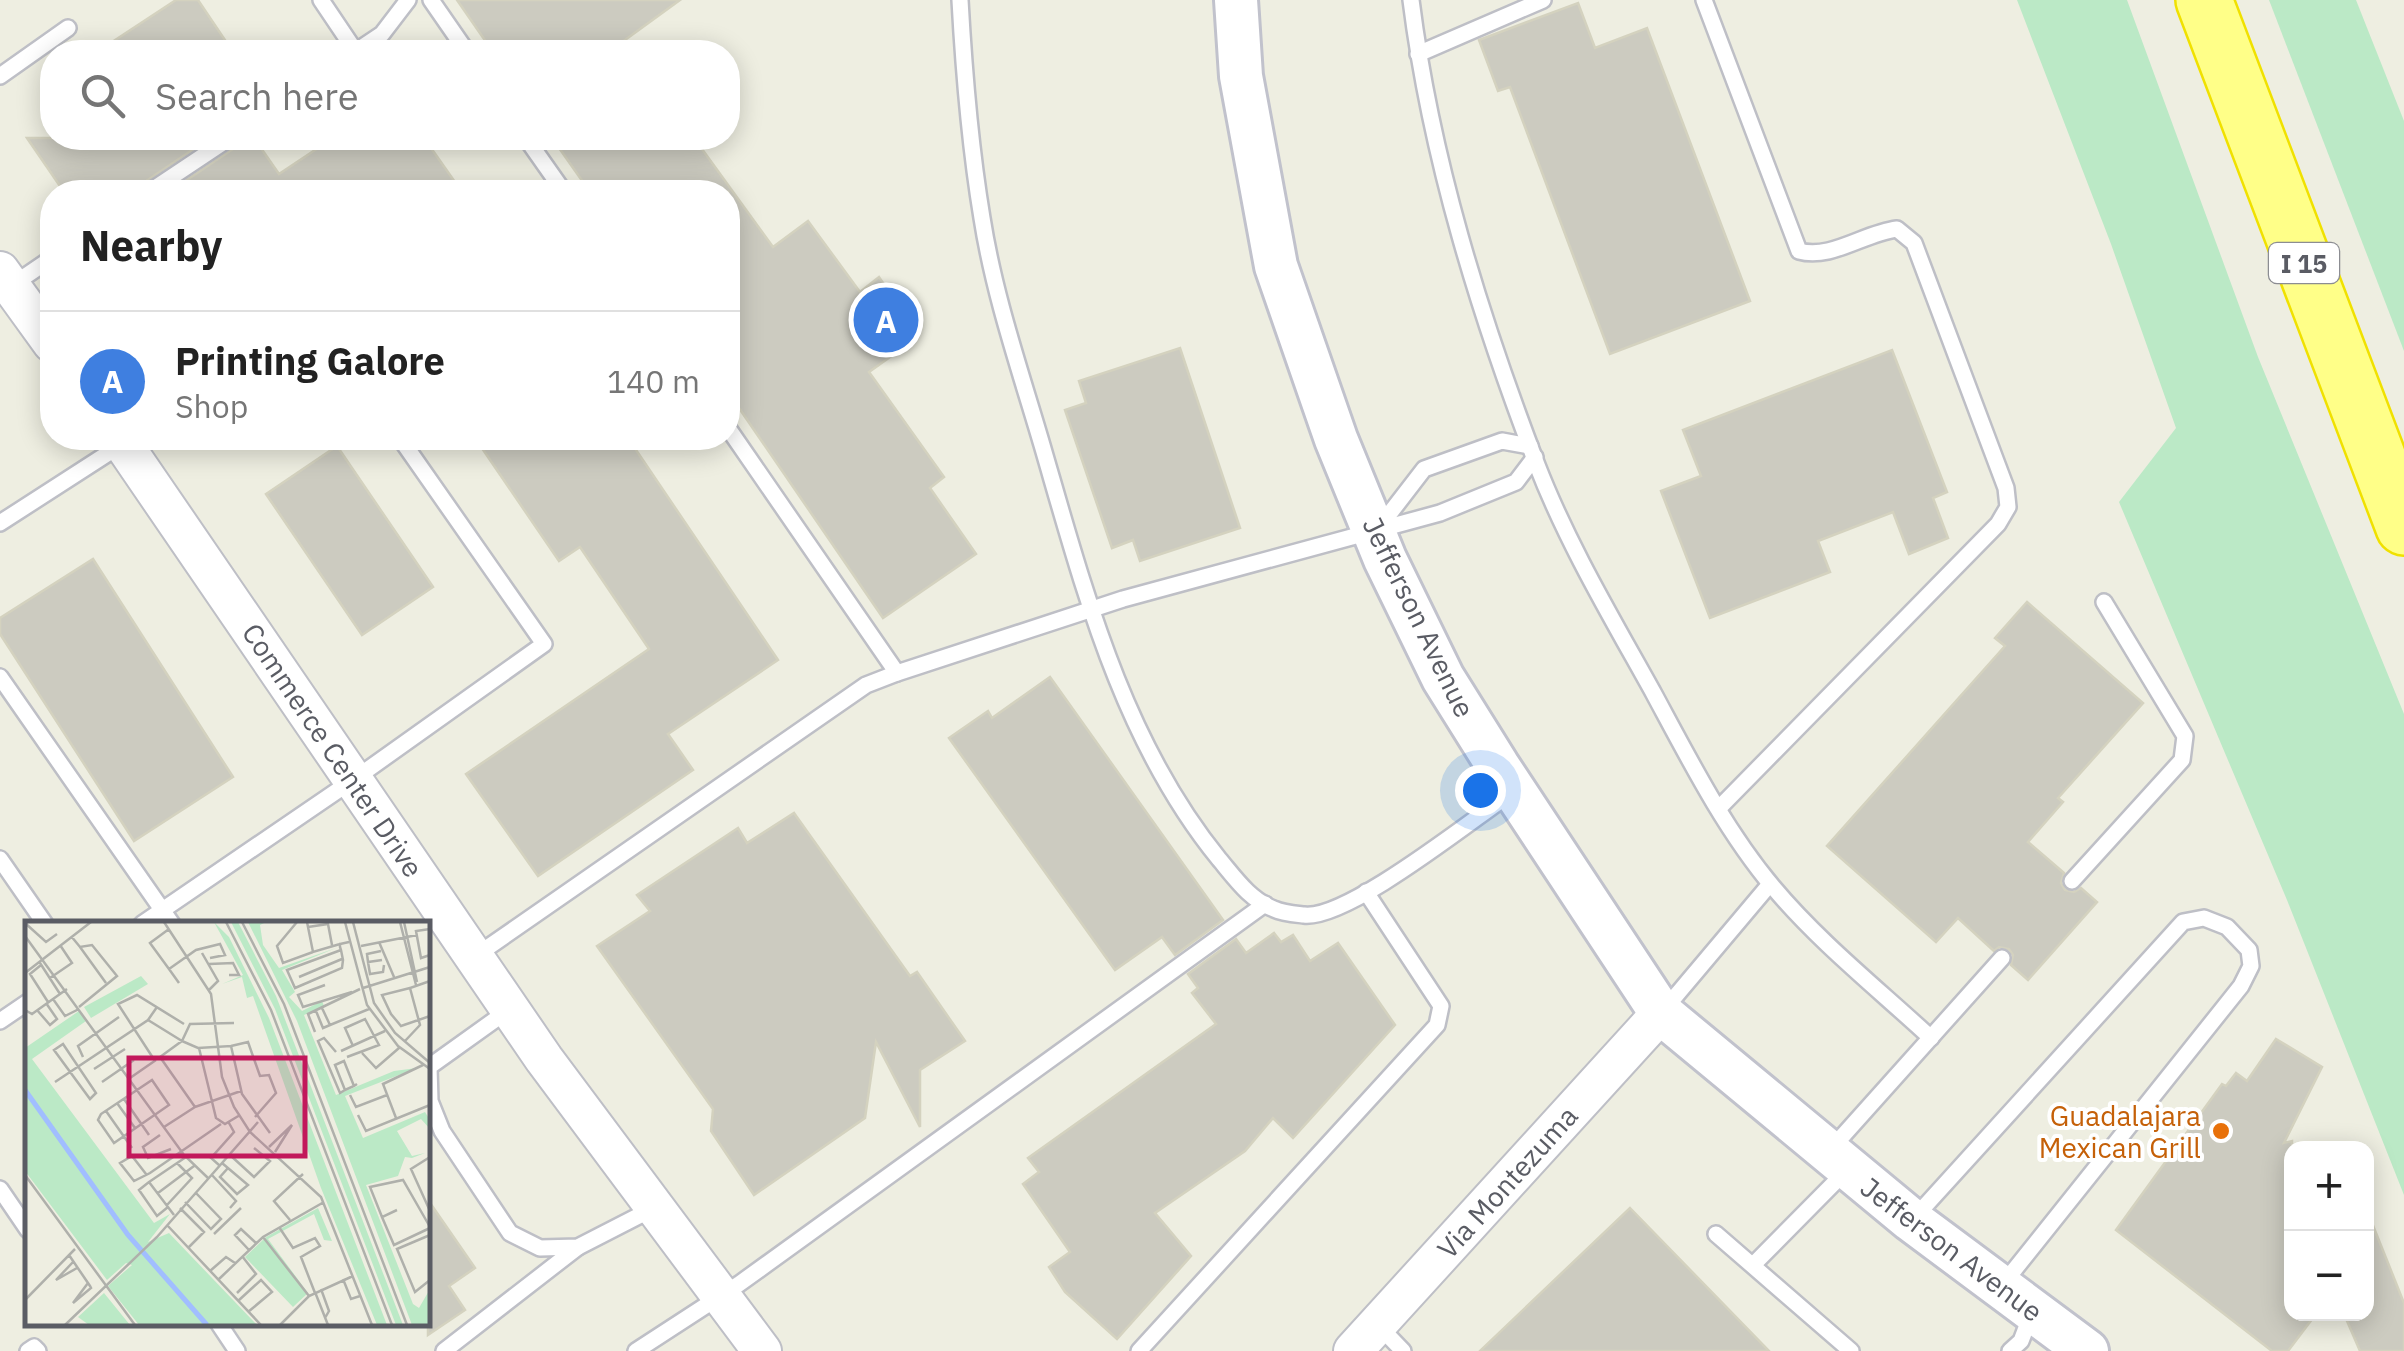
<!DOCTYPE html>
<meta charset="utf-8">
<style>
:root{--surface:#fff;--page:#f6f6f6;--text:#222;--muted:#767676;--line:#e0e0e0;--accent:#fa651c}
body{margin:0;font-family:"IBM Plex Sans",sans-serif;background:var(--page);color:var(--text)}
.controls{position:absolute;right:30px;bottom:30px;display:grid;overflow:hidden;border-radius:20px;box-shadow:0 5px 25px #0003}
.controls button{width:90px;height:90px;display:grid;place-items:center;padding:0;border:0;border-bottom:2px solid var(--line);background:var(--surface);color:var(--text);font:50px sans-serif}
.you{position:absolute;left:1480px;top:790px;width:35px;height:35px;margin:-25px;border:8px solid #fff;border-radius:50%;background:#1a73e8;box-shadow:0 0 0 15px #1a73e833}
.badge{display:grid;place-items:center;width:65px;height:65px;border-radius:50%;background:var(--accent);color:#fff;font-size:32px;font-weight:700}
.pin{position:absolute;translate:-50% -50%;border:5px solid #fff;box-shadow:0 2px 10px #0006}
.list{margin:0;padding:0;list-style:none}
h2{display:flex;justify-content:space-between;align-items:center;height:130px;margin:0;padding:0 40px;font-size:42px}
h2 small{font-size:32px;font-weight:400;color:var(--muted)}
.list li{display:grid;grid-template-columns:65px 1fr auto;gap:30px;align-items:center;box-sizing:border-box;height:140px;padding:0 40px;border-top:2px solid var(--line)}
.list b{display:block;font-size:38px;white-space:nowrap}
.list p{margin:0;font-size:32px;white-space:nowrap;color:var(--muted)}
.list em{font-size:32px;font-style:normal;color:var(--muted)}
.icon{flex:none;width:55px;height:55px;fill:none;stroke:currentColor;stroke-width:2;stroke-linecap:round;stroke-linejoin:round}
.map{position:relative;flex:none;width:2404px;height:1351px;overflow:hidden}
.search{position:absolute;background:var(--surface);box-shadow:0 5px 25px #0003;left:40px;top:40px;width:700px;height:110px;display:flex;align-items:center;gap:25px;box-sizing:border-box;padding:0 35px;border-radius:40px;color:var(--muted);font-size:38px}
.panel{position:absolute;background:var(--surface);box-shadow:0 5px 25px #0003;left:40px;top:180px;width:700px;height:270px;border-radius:40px}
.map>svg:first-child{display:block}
.green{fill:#bbe9c6}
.building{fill:#cccbc0;stroke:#d4d2bf;stroke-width:2.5}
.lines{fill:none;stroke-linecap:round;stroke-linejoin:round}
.service-casing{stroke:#bebfc6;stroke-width:20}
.tertiary-casing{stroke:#bebfc6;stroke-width:42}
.secondary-casing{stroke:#c1c2cc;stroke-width:48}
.motorway-casing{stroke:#f0e100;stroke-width:60}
.service{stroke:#fff;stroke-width:15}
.tertiary{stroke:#fff;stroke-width:38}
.secondary{stroke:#fff;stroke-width:42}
.motorway{stroke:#ff8;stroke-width:55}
.food-dot{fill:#e8710a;stroke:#fff;stroke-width:4}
.labels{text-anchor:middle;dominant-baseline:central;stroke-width:8;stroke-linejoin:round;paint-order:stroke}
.shield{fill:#fff;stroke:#8c8d92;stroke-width:2.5}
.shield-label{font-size:25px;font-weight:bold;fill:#5a5c64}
.street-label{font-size:28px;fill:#5a5c64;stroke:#fff}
.food-label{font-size:28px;fill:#c56008;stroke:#fff;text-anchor:end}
.inset-river{fill:none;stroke:#a1beff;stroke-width:5}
.inset-road{fill:none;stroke:#afb0ab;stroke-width:2.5}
.view{fill:#c2185b;fill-opacity:0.15;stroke:#c2185b;stroke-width:5}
.inset-edge{fill:none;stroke:#5a5c64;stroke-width:5}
</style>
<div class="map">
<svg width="2404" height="1351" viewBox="0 0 2404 1351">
<rect width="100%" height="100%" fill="#eeeee1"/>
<!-- green -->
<g class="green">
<path d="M2017 0H2127L2258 357 2404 714V1195L2287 900 2119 502 2176 428 2111 244Z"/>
<path d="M2269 0H2356L2404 121V351Z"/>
</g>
<!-- building -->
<g class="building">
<path d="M176 0H198L233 52H97Z"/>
<path d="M457 0H680L625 40 634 52H493Z"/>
<path d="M1578 3 1595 48 1647 28 1750 301 1610 354 1510 87 1498 91 1479 40Z"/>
<path d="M27 138H210L143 183 138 192H64Z"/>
<path d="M241 138H254L279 174 333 138H424L462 192H169L236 147Z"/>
<path d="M552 138H694L773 247 808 221 860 292 879 277 901 309 881 323 900 350 869 372 944 477 930 488 976 554 883 618 728 392V192H590Z"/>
<path d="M1180 348 1240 528 1140 561 1133 540 1112 548 1065 410 1086 403 1079 381Z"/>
<path d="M1892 350 1947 492 1933 498 1948 538 1909 554 1893 512 1818 541 1830 572 1710 618 1661 491 1701 476 1683 430Z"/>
<path d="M475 438H628L778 660 668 734 693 770 538 876 466 774 649 649 580 547 559 561Z"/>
<path d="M337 446 433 587 362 635 266 494Z"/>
<path d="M93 559 233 777 134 841 0 634V618Z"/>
<path d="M2027 602 2143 703 2058 798 2063 802 2028 842 2064 873 2061 883 2065 890 2074 892 2081 888 2097 902 2028 980 2011 965 2013 955 2009 949 1999 947 1994 951 1958 918 1936 942 1827 846 2005 646 1995 638Z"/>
<path d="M1050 677 1223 920 1175 955 1162 937 1115 970 949 738 988 711 992 718Z"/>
<path d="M794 813 910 976 917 972 965 1041 920 1070V1127L876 1042 865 1118 754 1195 711 1131 713 1109 597 946 650 911 637 895 738 828 747 843Z"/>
<path d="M1274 933 1281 942 1293 935 1310 961 1338 943 1395 1025 1293 1138 1273 1118 1245 1151 1155 1213 1191 1256 1117 1339 1065 1292 1049 1267 1070 1252 1023 1184 1039 1172 1028 1158 1216 1024 1192 993 1198 988 1188 974 1236 939 1246 953Z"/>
<path d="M2276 1039 2322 1067 2284 1143 2292 1141V1314H2316L2288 1351H2272L2116 1230 2222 1084 2226 1086 2236 1073 2247 1081Z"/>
<path d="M428 1200 475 1268 449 1286 465 1310 428 1335Z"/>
<path d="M1630 1208 1769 1351H1480Z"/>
<path d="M2368 1213 2404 1303V1351H2360L2344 1314H2366Z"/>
</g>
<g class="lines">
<defs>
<g id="service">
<path d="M321 0 356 52"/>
<path d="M431 0 467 52"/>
<path d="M960 0C964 73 970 146 982 218 994 295 1020 370 1042 445 1084 589 1122 740 1219 859 1235 878 1250 900 1274 909 1282 913 1295 914 1304 915 1347 920 1470 821 1510 794"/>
<path d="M1411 0C1431 159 1480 316 1537 465 1568 545 1613 620 1654 694 1689 759 1725 830 1773 887 1819 942 1878 989 1931 1038"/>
<path d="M1704 0 1799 251C1831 260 1864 233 1897 229L1914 243 2006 488 2008 507 1998 524 1720 807"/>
<path d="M355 52 382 34 408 0"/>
<path d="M1418 54 1543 0"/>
<path d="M0 76 68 28"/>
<path d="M526 138 564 192"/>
<path d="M149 192 230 138"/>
<path d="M11 286 52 258"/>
<path d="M728 428 897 673 1123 599 1440 513 1516 482 1535 457"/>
<path d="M0 523 124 443"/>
<path d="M1377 530 1424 469 1502 441 1530 446"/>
<path d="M0 677 172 924"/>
<path d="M0 859 45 924"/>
<path d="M2072 881 2182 760 2185 736 2104 602"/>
<path d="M142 924 353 780 544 644 400 438"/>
<path d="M474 957 866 685 897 673"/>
<path d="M510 1009 429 1067 430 1101 442 1131 510 1233 540 1248 578 1247 654 1208"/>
<path d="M1663 1011 1770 884"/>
<path d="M0 1021 28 1002"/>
<path d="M1831 1149 2002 958"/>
<path d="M0 1189 28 1230"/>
<path d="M1915 1217 2183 922 2204 918 2227 927 2249 950 2251 966 2241 986 2003 1284"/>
<path d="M1716 1234 1851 1351"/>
<path d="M1754 1264 1845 1172"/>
<path d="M219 1324 237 1351"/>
<path d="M1378 1325 1403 1351"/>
<path d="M28 1351 34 1347 38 1351"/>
<path d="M444 1351 578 1247"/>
<path d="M636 1351 739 1284 1265 904"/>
<path d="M1139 1351 1437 1025 1441 1006 1366 892"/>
<path d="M2010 1351 2021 1341 2031 1315"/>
</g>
<g id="tertiary">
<path d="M0 271 52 343"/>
<path d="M119 438 544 1059 762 1351"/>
<path d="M1353 1351 1661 1013"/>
</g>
<path id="secondary" d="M1236 0 1241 76 1276 266 1336 439 1385 559 1443 678 1498 766 1661 1013 1911 1220 2087 1351"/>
<path id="motorway" d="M2204 0 2404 527"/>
</defs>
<!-- service casing -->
<use href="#service" class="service-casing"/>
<!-- tertiary casing -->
<use href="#tertiary" class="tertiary-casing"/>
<!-- secondary casing -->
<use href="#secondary" class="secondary-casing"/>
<!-- motorway casing -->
<use href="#motorway" class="motorway-casing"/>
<!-- service -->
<use href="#service" class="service"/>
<!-- tertiary -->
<use href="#tertiary" class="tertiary"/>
<!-- secondary -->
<use href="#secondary" class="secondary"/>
<!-- motorway -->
<use href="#motorway" class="motorway"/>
</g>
<!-- markers -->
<circle class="food-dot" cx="2221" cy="1131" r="10"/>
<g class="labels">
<!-- shield labels -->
<rect class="shield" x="2269" y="243" width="70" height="40" rx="8"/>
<g class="shield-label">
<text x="2304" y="263">I 15</text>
</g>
<!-- street labels -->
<g class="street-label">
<text transform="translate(1419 617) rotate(64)">Jefferson Avenue</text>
<text transform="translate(333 750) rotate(56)">Commerce Center Drive</text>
<text transform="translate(1507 1182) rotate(-48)">Via Montezuma</text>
<text transform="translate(1952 1249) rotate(37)">Jefferson Avenue</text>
</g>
<!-- food labels -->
<g class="food-label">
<text x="2201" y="1115">Guadalajara<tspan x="2201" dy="32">Mexican Grill</tspan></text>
</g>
</g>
<!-- overview -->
<g transform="translate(25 921)">
<rect width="405" height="405" fill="#eeeee1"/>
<path d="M189 1 204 16 244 97 362 404H352L296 267 228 75 222 77 217 56 197 63 218 54ZM206 1H213L251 75 378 404H371L250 88ZM223 1H241L235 4 238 24 254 47 311 27 257 49 270 71 264 76 277 90 297 80 299 85 279 94 311 174 369 150 392 147 320 175 338 217 400 191 405 199V208L396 198 372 210 387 235 400 232 387 237 380 236 373 255 341 264 388 383 394 387 405 368V404H387L272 100ZM116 55 123 63 66 97 59 86ZM54 90 61 100 7 138 129 302 145 293 123 321 144 312 232 404H114L83 365 107 344 101 342 82 359 0 250V127ZM293 287 307 320 299 319 289 293 243 318 283 372 268 386 220 336 241 316ZM79 372 105 404H64L53 396Z" fill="#bbe9c6"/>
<path class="inset-river" d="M0 169 103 314 182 404"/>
<path class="inset-road" d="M139 1 186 73 197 156 209 186 225 211 296 276 347 404M201 1 246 89 367 404M217 1 259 83 382 404M272 1 252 25 258 42 288 31M282 1 288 31 315 23M320 1 342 84 373 125 405 148M328 1 349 82 370 112 405 142M375 1 391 64M379 1 392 61M0 2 21 21 32 13M283 6 303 3 307 24M405 8 391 10 396 37 405 34M0 15 159 234 183 257M46 15 55 26 67 24 92 55 54 86M354 21 369 56M336 25 392 14M55 26 81 62M316 29 262 49 270 67 317 47 318 39 316 29 315 26V23L324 21M356 30 342 33 343 41 357 39M177 32 193 60 184 69M343 41 345 53 358 51 359 44M15 42 35 73M184 43 208 42 214 54H204M16 44 5 53 23 81M144 48 125 22 144 8M0 52 66 1M274 56 317 38M25 57 47 42 35 24M154 62 144 48 171 29 195 23 200 34 185 37M300 64 273 74 278 86 327 71M338 67 405 46M385 67 357 74 366 93 376 105 405 95M28 78 40 95 54 88M0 89 7 93 42 68M12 89 25 104 32 98 21 82M291 90 298 107 305 104 297 87M123 99 157 120 165 103 209 102M305 104 344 88M290 111 283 93 335 68M380 120 395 104 385 67 405 60M38 123 71 172 65 178 29 129ZM206 125 223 121 235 155 244 154 251 172 230 196M174 127 191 197 200 203 215 194M316 130 360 110M311 131 299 117 293 120 315 172 320 169M337 132 351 147 374 127M58 136 53 125 94 96M322 136 354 124 340 98 320 107 328 125M130 140 93 83 112 74 159 103M69 148 100 128M105 157 131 139M127 159 144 184 89 222 73 199 76 193ZM30 161 123 99 132 86M77 161 109 139M329 165 319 140 310 144 320 169 329 165 332 163M216 170 170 186 135 136 157 120 173 127 206 125 217 173 245 212M325 174 331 186 362 174M99 178 124 214M92 182 110 207M81 190 107 227M333 194 341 210 405 184M371 197 358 163 398 144M139 206 170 186M135 214 118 226 123 237 146 228M244 226 267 204 250 231M205 234 229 256 245 240 229 227M405 236 386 248 405 290M197 242 223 264 212 273 195 256 203 247M194 244 186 237 209 211 204 202M121 253 107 235 95 242 109 260 125 252 196 203M186 253 211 280 205 287M0 254 110 404M124 261 114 269 132 295 143 286M133 272 169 245M160 281 186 308 196 298 170 271M142 284 167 257 152 242M155 287 179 311 163 327M372 289 357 296 369 324 405 307M149 294 124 261 161 236M357 296 345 266 378 259 405 306M265 299 249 280 278 253M142 304 236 404M254 306 268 327 290 317 295 325 276 336 290 372M189 313 216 287M405 314 372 328 390 371 405 359M238 316 284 375M224 329 210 314 216 308 231 322M44 334 65 365 66 367 48 382 63 362M48 341 31 359 52 347M185 350 201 336 210 342M318 358 326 378 335 375M193 359 238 316 299 281M296 368 304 390 300 397M290 371 303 404M212 372 231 353 217 335M0 379 50 328M213 380 236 359 247 371 223 391M40 404 132 316 233 201M255 404 284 375 328 355"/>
<path class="view" d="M104 137H280V235H104Z"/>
<rect width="405" height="405" class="inset-edge"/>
</g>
</svg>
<div class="controls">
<button>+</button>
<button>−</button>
</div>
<div class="you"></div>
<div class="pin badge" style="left:886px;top:320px;background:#3f7fe0">A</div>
<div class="search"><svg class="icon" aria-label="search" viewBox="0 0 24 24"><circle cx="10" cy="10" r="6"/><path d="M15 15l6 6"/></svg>Search here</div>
<section class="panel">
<h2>Nearby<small></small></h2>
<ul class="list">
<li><span class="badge" style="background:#3f7fe0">A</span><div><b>Printing Galore</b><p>Shop</p></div><em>140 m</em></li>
</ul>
</section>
</div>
